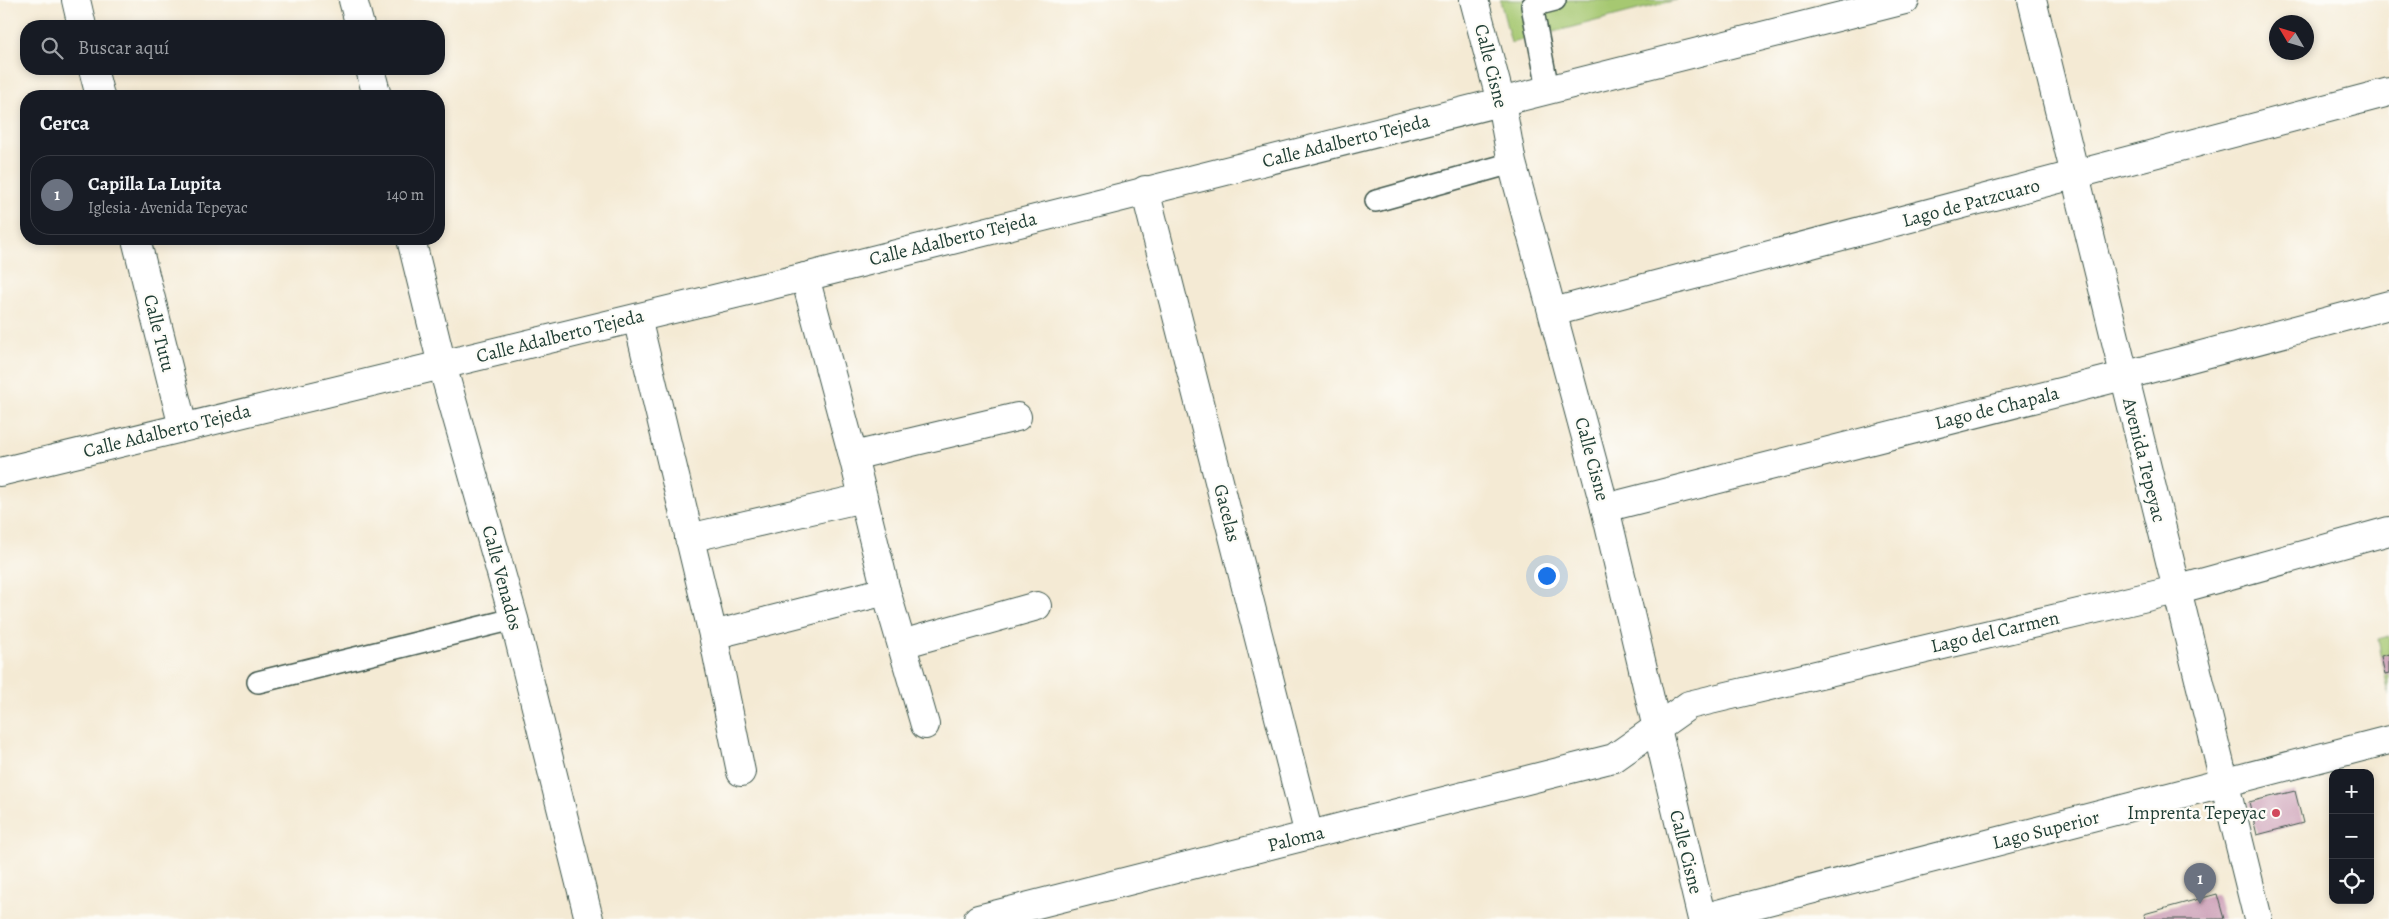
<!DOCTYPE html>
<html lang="es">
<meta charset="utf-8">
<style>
:root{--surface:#171b24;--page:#20242c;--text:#f1f3f6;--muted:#9ea1a6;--line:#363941;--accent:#b45309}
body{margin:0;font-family:Alegreya,serif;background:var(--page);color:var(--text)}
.controls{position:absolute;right:15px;bottom:15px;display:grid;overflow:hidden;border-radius:10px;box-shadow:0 2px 8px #0003}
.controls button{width:45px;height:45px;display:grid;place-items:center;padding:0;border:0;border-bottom:1px solid var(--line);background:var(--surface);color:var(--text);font:25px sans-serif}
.compass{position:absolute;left:2269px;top:15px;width:45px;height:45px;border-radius:50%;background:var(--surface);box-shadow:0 2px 8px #0003;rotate:308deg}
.you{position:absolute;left:1546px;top:575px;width:18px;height:18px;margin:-12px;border:4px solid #fff;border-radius:50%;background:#1a73e8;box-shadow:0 0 0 8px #1a73e833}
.badge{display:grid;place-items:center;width:32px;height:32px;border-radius:50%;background:var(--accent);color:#fff;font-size:16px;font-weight:700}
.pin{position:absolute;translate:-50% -41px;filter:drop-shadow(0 1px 2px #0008)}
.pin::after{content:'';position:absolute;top:26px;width:18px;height:15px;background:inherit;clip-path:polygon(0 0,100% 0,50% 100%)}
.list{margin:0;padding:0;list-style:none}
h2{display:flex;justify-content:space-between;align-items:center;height:65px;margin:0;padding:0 20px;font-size:21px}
h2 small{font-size:16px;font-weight:400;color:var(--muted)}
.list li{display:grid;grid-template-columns:32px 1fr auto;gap:15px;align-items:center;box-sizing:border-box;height:80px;margin:0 10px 10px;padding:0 10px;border:1px solid var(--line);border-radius:20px}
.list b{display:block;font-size:19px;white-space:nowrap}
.list p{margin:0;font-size:16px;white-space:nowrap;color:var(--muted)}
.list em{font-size:16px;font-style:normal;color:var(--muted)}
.icon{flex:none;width:28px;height:28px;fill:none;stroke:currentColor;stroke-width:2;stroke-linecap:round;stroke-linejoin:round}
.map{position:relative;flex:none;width:2389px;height:919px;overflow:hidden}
.search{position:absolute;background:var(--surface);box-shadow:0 2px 8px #0003;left:20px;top:20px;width:425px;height:55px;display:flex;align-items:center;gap:12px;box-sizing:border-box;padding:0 18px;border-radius:20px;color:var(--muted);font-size:19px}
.panel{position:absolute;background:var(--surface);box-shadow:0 2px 8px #0003;left:20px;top:90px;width:425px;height:155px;border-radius:20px}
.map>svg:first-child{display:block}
.green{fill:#a6c871;stroke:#628252}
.building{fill:#c99ab3}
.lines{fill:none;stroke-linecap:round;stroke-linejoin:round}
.service-casing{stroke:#3f574c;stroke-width:24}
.minor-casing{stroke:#3f574c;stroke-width:30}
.tertiary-casing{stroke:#3f574c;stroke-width:30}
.service{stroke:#fff;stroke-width:21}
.minor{stroke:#fff;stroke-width:28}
.tertiary{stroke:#fff;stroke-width:28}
.poi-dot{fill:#d1495b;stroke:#fdfcf7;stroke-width:2}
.labels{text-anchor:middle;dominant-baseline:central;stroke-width:4.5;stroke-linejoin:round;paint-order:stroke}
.street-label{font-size:19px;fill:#1f3d34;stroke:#fdfcf7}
.poi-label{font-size:19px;fill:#1f3d34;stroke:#fdfcf7;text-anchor:end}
</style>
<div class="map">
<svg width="2389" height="919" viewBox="0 0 2389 919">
<rect width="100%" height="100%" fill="#fdfcf7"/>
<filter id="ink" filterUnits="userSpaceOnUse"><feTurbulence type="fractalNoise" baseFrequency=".02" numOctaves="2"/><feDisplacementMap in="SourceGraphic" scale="10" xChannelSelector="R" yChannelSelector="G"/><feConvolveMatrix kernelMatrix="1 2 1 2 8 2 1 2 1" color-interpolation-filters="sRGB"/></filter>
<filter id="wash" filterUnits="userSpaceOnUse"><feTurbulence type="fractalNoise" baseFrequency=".0096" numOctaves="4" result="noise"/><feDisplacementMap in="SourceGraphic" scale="20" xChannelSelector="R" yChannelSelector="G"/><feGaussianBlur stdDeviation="1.12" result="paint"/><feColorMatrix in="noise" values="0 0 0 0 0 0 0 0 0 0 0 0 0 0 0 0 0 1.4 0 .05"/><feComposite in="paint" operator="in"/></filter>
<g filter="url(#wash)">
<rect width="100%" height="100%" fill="#f4ead4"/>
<!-- green -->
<g class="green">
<path d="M1500 0H1676L1511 43Z"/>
<path d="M2389 636V695L2378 639Z"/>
</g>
<g id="blocks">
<!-- building -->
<g class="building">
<path d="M2389 654V674L2385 675 2381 656Z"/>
<path d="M2295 791 2303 823 2257 835 2249 802Z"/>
<path d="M2217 894 2224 919H2145L2144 914Z"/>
</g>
</g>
</g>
<g filter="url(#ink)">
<use href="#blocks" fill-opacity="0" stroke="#3f574c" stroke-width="1"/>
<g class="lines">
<defs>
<g id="service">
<path d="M1548 89 1532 6 1555 0"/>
<path d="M1376 201 1512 163"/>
<path d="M258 682 514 619"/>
</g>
<g id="minor">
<path d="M76 0 82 26"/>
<path d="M353 0 360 26"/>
<path d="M2032 0 2258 919"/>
<path d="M93 69 100 96"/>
<path d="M370 69 377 96"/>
<path d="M1145 190 1309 835"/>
<path d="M136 239 183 427"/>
<path d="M411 239 442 365 514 619 589 919"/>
<path d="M805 277 853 456 886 591 925 725"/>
<path d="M1553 312 2389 92"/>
<path d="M637 318 713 635 741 772"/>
<path d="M853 456 1017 417"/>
<path d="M0 472 805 277 1905 0"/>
<path d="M1605 508 2123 376 2389 305"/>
<path d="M689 538 863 498"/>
<path d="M713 635 886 591"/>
<path d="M902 644 1037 606"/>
<path d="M1702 918 2389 740"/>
<path d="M978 919 1614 758 1689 705 2176 590 2389 531"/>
</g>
<path id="tertiary" d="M1474 0 1501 102 1512 163 1605 508 1702 919"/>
</defs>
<!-- service casing -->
<use href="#service" class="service-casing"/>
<!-- minor casing -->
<use href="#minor" class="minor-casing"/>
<!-- tertiary casing -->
<use href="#tertiary" class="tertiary-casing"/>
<!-- service -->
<use href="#service" class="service"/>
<!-- minor -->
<use href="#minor" class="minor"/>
<!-- tertiary -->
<use href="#tertiary" class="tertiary"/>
</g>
</g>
<!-- markers -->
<circle class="poi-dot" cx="2276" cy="813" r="5"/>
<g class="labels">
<!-- street labels -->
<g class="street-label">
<text transform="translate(1491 66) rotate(76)">Calle Cisne</text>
<text transform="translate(1346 141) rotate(-14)">Calle Adalberto Tejeda</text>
<text transform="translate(1971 203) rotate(-15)">Lago de Patzcuaro</text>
<text transform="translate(953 239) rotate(-14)">Calle Adalberto Tejeda</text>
<text transform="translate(159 333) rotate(76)">Calle Tutu</text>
<text transform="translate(560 336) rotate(-14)">Calle Adalberto Tejeda</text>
<text transform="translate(1997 408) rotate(-14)">Lago de Chapala</text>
<text transform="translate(167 431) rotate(-14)">Calle Adalberto Tejeda</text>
<text transform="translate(1592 459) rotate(75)">Calle Cisne</text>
<text transform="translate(2144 460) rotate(76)">Avenida Tepeyac</text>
<text transform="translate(1227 513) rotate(76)">Gacelas</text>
<text transform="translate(502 578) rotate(75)">Calle Venados</text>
<text transform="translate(1995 632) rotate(-13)">Lago del Carmen</text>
<text transform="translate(2046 830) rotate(-14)">Lago Superior</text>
<text transform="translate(1296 839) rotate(-14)">Paloma</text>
<text transform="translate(1686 852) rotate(76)">Calle Cisne</text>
</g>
<!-- poi labels -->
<g class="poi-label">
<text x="2266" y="813">Imprenta Tepeyac</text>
</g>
</g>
</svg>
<div class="controls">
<button>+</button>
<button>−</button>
<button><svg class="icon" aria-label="locate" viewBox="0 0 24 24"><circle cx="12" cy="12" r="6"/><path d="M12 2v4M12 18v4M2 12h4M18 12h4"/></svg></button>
</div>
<svg class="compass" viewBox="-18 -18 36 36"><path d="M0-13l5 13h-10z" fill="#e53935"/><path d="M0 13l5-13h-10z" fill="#9ea1a6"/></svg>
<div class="you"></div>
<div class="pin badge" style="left:2200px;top:904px;background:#6b7280">1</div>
<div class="search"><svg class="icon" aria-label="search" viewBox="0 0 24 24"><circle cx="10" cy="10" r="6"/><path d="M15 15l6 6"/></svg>Buscar aquí</div>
<section class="panel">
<h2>Cerca<small></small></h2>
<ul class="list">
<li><span class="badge" style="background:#6b7280">1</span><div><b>Capilla La Lupita</b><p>Iglesia · Avenida Tepeyac</p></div><em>140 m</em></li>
</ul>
</section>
</div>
